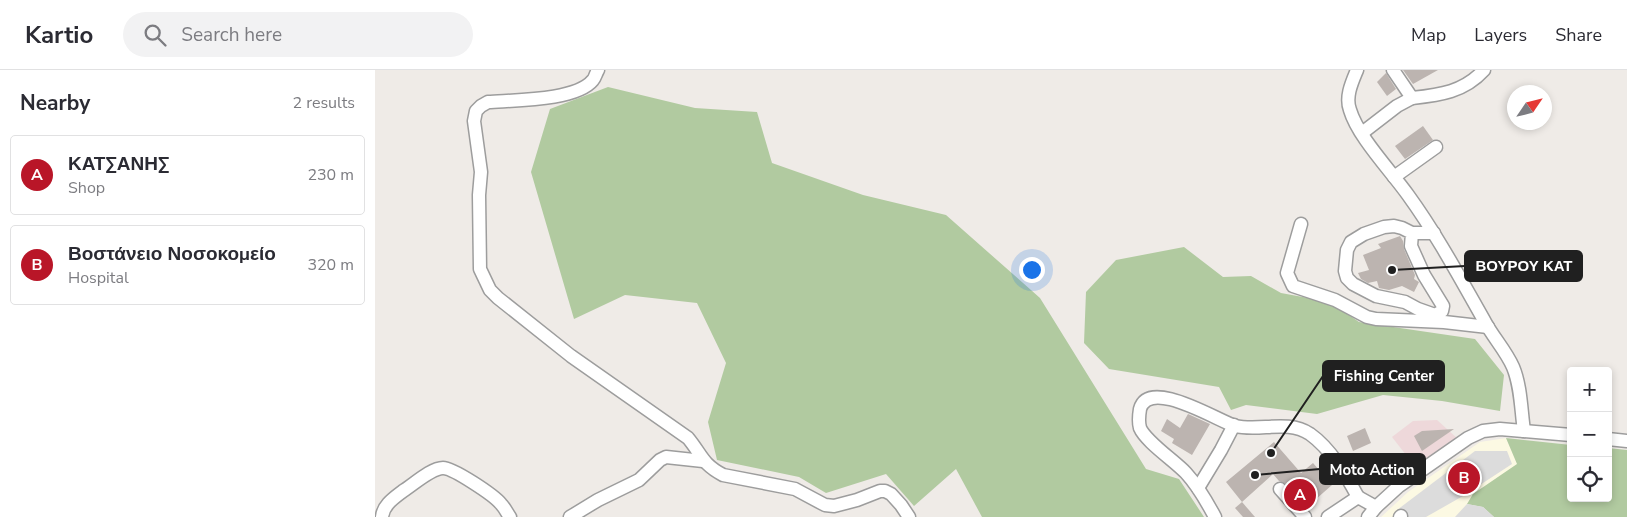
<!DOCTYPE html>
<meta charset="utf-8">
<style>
:root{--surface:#fff;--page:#f2f2f3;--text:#2b2b33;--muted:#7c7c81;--line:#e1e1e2;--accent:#b91628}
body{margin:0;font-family:"Nunito Sans",sans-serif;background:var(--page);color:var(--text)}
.controls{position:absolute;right:15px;bottom:15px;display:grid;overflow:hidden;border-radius:5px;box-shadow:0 2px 8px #0003}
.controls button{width:45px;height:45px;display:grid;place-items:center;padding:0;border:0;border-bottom:1px solid var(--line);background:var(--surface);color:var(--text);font:25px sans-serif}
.compass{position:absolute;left:1132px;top:15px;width:45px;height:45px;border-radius:50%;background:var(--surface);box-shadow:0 2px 8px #0003;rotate:55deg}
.you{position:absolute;left:656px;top:199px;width:18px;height:18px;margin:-12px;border:4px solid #fff;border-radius:50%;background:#1a73e8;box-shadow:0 0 0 8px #1a73e833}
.badge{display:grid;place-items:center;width:32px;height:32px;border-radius:50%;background:var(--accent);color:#fff;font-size:16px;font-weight:700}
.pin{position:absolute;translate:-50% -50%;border:2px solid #fff;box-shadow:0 1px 5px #0006}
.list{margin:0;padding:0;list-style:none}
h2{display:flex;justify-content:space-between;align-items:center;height:65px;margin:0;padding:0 20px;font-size:21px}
h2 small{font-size:16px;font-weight:400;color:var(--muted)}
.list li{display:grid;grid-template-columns:32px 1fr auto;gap:15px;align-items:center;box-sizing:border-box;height:80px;margin:0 10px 10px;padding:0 10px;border:1px solid var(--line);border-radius:5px}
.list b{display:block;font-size:19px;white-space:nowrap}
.list p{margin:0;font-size:16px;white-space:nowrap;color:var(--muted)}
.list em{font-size:16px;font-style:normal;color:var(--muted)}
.icon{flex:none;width:28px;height:28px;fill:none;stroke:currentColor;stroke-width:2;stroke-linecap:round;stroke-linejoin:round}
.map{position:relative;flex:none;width:1252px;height:447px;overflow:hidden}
header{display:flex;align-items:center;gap:30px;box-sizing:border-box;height:70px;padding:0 25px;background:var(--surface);border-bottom:1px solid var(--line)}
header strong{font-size:24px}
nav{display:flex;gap:28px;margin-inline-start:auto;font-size:18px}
.search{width:350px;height:45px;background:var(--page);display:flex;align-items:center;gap:12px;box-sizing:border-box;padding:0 18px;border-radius:28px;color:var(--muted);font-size:19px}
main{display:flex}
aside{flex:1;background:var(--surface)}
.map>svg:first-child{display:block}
.commercial{fill:#eed8da}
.education{fill:#fcf9e3}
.forest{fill:#b1caa0}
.parking{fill:#dcdcdc}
.building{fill:#bcb4b0}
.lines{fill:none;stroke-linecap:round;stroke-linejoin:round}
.minor-casing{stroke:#9d9d9d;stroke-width:15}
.minor{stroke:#fff;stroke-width:12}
.leader{fill:none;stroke:#202020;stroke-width:2}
.callout-dot{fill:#202020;stroke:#fff;stroke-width:2}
.callout{fill:#202020;stroke:#202020;stroke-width:2}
.callout-label{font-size:15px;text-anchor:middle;font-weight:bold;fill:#fff}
</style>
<header>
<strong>Kartio</strong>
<div class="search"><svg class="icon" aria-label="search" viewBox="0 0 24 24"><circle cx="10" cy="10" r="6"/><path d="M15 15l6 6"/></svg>Search here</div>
<nav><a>Map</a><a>Layers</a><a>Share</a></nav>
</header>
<main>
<aside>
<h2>Nearby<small>2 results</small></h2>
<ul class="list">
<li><span class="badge">A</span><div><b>ΚΑΤΣΑΝΗΣ</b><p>Shop</p></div><em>230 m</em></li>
<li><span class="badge">B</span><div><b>Βοστάνειο Νοσοκομείο</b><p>Hospital</p></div><em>320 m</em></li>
</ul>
</aside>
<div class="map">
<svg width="1252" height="447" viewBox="0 0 1252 447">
<rect width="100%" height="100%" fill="#efebe7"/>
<!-- commercial -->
<path class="commercial" d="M1062 350 1083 369 1042 399 1017 367 1038 351Z"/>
<!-- education -->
<path class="education" d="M1131 368 1143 394 1092 434 1119 447H1006L1033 422 1105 372Z"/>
<!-- forest -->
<g class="forest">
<path d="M233 17 320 38 382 42 397 93 488 125 571 145 665 228 771 399 804 409 829 447H607L581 399 539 436 511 404 451 423 424 407 342 390 333 352 351 293 322 233 250 225 199 249 156 102 175 39Z"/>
<path d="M809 177 848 207 876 206 906 223 955 232 984 252 1100 269 1129 305 1125 341 1067 331 1008 325 942 344 871 335 856 340 844 317 734 299 709 273 711 222 741 190Z"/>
<path d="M1131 368 1196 375V428H1233V378L1252 380V447H1119L1108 437 1092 434 1098 424 1142 394Z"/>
</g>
<!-- parking -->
<g class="parking">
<path d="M1100 381H1132L1137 394 1088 426 1051 447H1027L1022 440Z"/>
<path d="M1092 434 1108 437 1119 447H1080Z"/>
</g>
<!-- building -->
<g class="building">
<path d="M1028 0H1063L1038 14Z"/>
<path d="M1011 3 1021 19 1012 26 1002 12Z"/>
<path d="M1048 56 1058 70 1030 89 1020 76Z"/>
<path d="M1025 166 1028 171 1029 179 1040 205 1039 209 1044 212 1039 222 1027 216 1014 220 1004 218 1002 211 993 213 986 209 983 203 994 200 988 185 1006 178 1003 174Z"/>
<path d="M813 344 835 354 817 385 797 373 799 369 786 361 792 349 805 358Z"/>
<path d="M990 358 996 373 978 381 972 366Z"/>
<path d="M1079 359 1047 381 1039 366 1047 361Z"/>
<path d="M899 372 926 403 938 393 957 415 932 437 911 414 904 411 898 404 867 432 851 412Z"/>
<path d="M867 432 880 447H868L860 438Z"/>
</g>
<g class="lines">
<defs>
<g id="minor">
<path d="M223 0C221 3 220 8 218 10 201 31 139 30 113 32L106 36 101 41 99 51 106 102 104 125 105 199 115 220 123 228 196 286 313 368C327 385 327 394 348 405L420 419 450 435 459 436 482 430 505 421H510L516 424 526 435 534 447"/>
<path d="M982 0C977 12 970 27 975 40 983 67 1016 101 1033 125 1062 165 1085 208 1110 252 1118 267 1131 281 1138 297 1146 316 1146 340 1149 361"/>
<path d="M1037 28C1065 25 1089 22 1109 0"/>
<path d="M987 63 1022 36 1037 28 1018 0"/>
<path d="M1019 107 1061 77"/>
<path d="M926 154 912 203 918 216 960 230 992 247 1001 249 1069 252 1113 257"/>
<path d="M1037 163 1036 176 1049 205 1068 236 1067 241 1060 245 1043 239 1030 232 1001 226 978 214 972 208 970 201 972 180 976 172 989 164 1009 157 1019 156 1027 158 1037 163H1059"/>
<path d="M1233 369 1252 371"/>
<path d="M823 418 846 380 859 355"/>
<path d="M905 419 930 447"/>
<path d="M7 447C8 435 19 428 28 421 38 415 56 398 68 398 78 398 119 425 126 434 130 438 132 443 135 447"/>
<path d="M195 447 223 430 264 410 285 390 291 387 328 391"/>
<path d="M840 447C832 432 823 416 811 403 800 391 771 372 765 358 763 351 764 345 765 339 774 307 843 351 860 356 885 362 912 349 935 364 956 379 971 405 983 427"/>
<path d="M953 447 983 427 1001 437"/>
<path d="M993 447 1001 437 1024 416 1093 368 1108 361 1125 359 1196 365"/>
<path d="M1025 447 1026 446"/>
</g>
</defs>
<!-- minor casing -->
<use href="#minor" class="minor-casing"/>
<!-- minor -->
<use href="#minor" class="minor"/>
</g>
<!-- callouts -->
<path class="leader" d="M1017 200L1090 196M896 383L948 306M880 405L945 399"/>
<g class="callout-dot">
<circle cx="1017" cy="200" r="5"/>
<circle cx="896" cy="383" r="5"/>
<circle cx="880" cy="405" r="5"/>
</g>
<g class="callout">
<rect x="1090" y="181" width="117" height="30" rx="5"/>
<rect x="948" y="291" width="121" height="30" rx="5"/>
<rect x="945" y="384" width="105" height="30" rx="5"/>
</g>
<g class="callout-label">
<text x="1149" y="201">ΒΟΥΡΟΥ ΚΑΤ</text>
<text x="1009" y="311">Fishing Center</text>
<text x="997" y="405">Moto Action</text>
</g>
</svg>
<div class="controls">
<button>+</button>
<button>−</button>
<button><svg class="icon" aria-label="locate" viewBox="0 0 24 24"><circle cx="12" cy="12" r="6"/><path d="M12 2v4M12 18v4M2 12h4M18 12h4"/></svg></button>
</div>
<svg class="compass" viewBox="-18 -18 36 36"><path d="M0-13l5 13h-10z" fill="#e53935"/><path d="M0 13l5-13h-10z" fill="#7c7c81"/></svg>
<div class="you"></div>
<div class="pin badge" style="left:925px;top:425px">A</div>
<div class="pin badge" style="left:1089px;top:408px">B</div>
</div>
</main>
